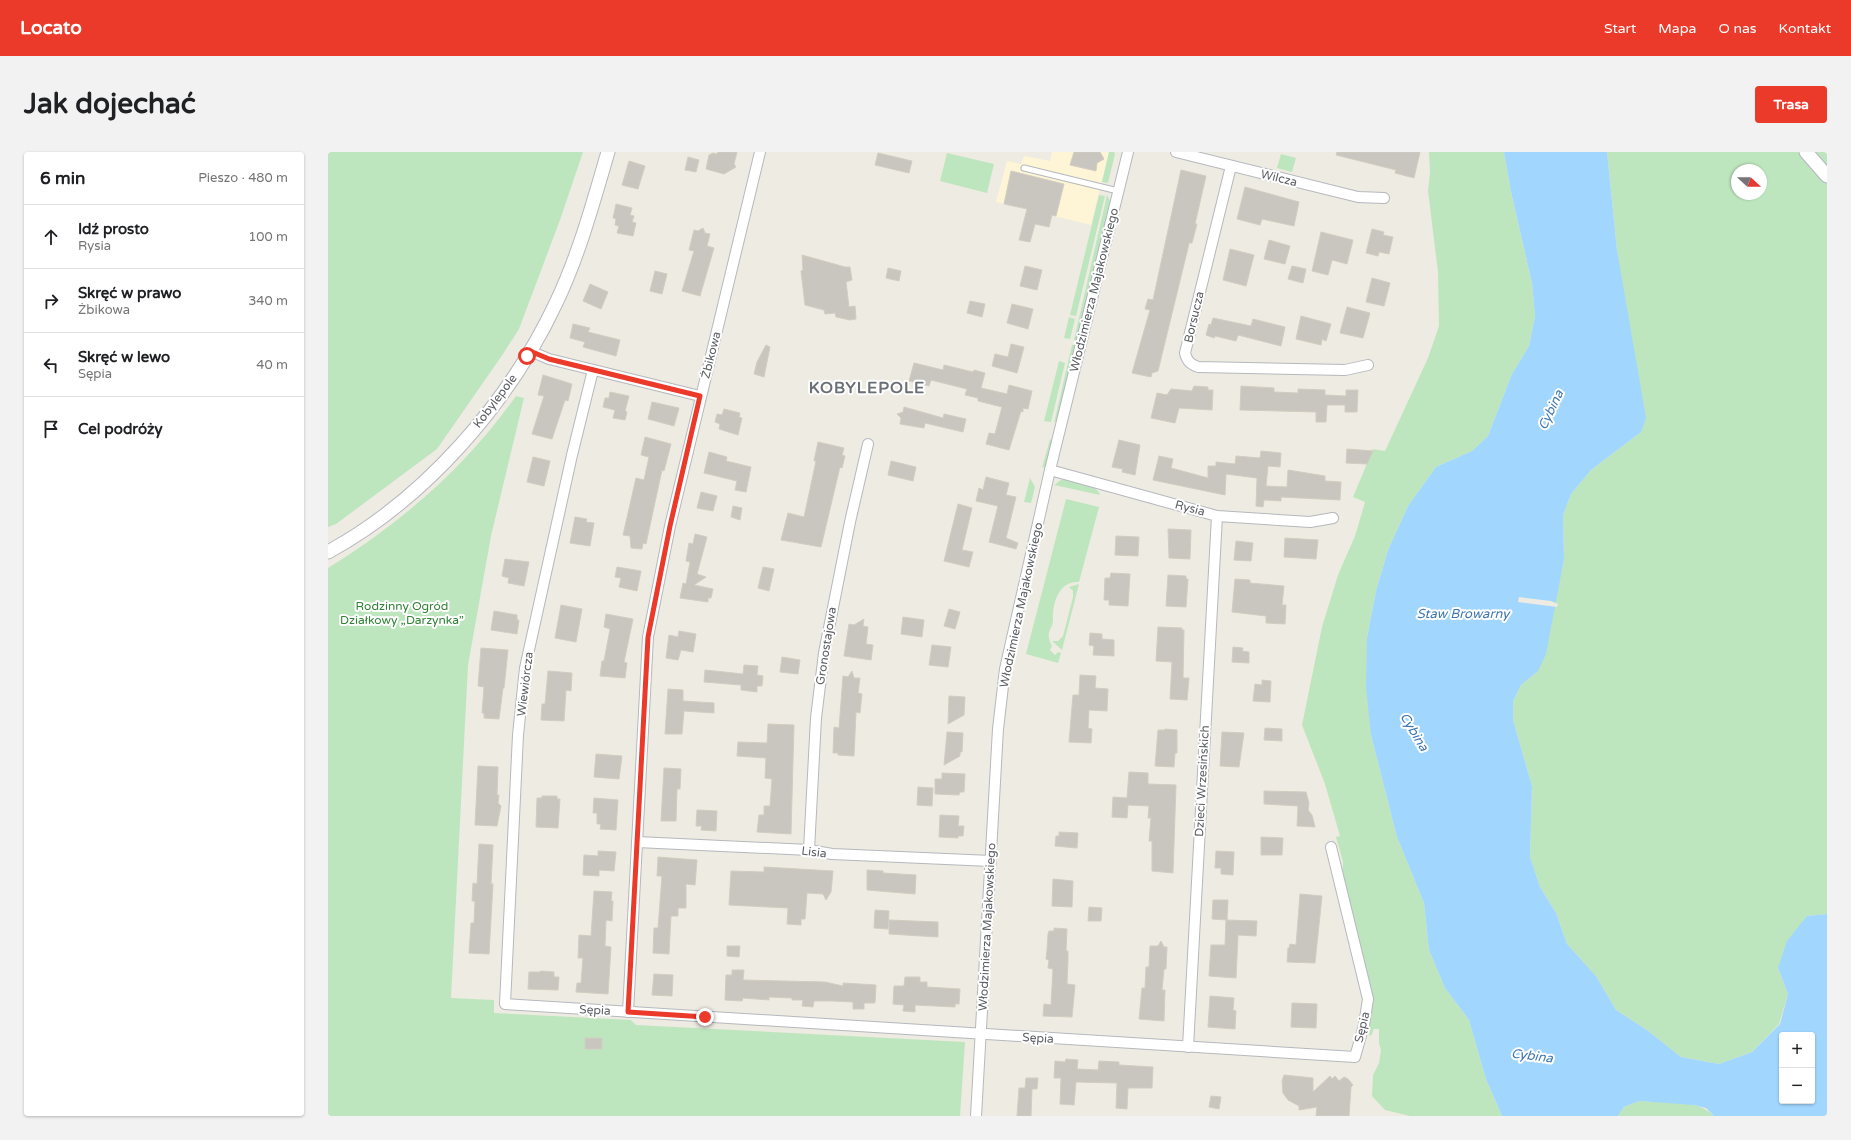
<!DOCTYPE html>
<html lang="pl">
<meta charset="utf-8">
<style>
:root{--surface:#fff;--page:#f2f2f2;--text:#202124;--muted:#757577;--line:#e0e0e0;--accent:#eb392a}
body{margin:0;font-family:"Varela Round",sans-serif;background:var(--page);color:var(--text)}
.controls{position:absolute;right:12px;bottom:12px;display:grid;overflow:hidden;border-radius:4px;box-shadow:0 1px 3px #0004}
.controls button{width:36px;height:36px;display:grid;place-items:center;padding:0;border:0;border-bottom:1px solid var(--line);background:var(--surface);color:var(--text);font:20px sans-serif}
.compass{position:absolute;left:1403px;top:12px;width:36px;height:36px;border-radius:50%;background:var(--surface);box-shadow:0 1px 3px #0004;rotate:111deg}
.stop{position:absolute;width:12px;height:12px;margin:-9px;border:3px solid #eb392a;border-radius:50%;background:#fff}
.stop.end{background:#eb392a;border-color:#fff;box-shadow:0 1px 4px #0008}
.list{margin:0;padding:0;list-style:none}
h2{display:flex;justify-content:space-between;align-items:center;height:52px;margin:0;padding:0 16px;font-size:17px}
h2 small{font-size:13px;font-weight:400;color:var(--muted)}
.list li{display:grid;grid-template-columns:26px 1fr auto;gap:12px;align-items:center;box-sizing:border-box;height:64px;padding:0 16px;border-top:1px solid var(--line)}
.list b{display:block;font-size:15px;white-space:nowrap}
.list p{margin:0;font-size:13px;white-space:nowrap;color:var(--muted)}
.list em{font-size:13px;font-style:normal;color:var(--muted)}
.icon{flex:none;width:22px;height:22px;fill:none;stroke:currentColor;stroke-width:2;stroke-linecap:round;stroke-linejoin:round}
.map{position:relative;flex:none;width:1499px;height:964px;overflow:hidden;border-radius:4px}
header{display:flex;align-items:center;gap:24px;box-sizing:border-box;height:56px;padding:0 20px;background:var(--accent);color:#fff}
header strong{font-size:19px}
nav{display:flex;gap:22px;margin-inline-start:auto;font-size:14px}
.intro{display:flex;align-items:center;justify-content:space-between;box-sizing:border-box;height:96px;padding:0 24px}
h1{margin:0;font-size:28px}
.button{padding:10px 18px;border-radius:4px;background:var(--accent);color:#fff;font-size:14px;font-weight:700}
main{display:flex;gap:24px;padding:0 24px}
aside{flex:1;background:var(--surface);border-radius:4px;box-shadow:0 1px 3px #0004}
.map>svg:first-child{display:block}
.commercial{fill:#fef5d7}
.green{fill:#bee6be;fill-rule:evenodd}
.water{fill:#a1d6ff;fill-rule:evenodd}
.pier{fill:#eeebe2}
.building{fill:#c8c6bf;stroke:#d2cdc0}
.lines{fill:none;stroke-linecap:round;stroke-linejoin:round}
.service-casing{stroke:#b5b8bd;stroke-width:7}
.minor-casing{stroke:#b5b8bd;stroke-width:12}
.tertiary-casing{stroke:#b5b8bd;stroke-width:15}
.service{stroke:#fff;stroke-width:5}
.minor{stroke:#fff;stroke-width:10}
.tertiary{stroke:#fff;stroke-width:13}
.route{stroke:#eb392a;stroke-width:5}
.labels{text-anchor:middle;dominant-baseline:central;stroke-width:4;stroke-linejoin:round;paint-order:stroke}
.street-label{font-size:12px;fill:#5b5e63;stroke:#fff}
.park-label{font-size:12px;fill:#328236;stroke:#fff}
.water-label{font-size:13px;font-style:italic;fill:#3d76b2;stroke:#fff}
.district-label{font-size:16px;font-weight:bold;letter-spacing:1px;fill:#6b7075;stroke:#fff}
</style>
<header>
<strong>Locato</strong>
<nav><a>Start</a><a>Mapa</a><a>O nas</a><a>Kontakt</a></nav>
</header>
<div class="intro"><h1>Jak dojechać</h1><a class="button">Trasa</a></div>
<main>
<aside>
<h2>6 min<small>Pieszo · 480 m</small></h2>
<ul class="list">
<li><svg class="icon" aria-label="ahead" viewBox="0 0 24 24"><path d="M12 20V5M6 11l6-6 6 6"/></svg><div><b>Idź prosto</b><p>Rysia</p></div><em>100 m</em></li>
<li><svg class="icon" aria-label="right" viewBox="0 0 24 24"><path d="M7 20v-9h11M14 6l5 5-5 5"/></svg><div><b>Skręć w prawo</b><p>Żbikowa</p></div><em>340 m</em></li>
<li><svg class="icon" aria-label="left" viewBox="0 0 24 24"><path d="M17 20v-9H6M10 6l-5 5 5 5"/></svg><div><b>Skręć w lewo</b><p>Sępia</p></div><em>40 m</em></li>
<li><svg class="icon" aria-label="arrive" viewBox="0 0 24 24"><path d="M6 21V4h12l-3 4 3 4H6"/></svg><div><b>Cel podróży</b></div></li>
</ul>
</aside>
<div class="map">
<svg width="1499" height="964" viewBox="0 0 1499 964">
<rect width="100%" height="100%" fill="#eeebe2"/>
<!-- commercial -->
<path class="commercial" d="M724 0H781L763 73 668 50 679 9 693 12 696 4 722 9Z"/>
<!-- green -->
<g class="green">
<path d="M0 0H255L232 68 191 177 175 202 109 297 8 372 0 375Z"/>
<path d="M781 0H786L787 2 780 31 774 30Z"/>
<path d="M1101 0H1176L1183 40 1204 131 1207 164 1201 194 1184 222 1160 284 1144 299 1108 315 1080 354 1060 398 1048 439 1039 486 1043 583 1069 685 1096 751 1101 798 1117 836 1141 868 1158 927 1174 964H1082L1057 958 1044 944 1045 923 1051 911 1053 898 1051 891V877H1046L1043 884 1040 882 1044 862 1043 843 1014 728 1015 710 1008 685 1012 684 997 632 974 573 994 475 1010 423 1027 384 1037 350 1025 345 1045 297 1057 299 1100 206 1111 174 1110 120 1100 39 1102 21Z"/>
<path d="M1279 0H1470L1499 32V762L1479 764 1450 816 1460 842 1451 872 1424 900 1391 912 1353 905 1319 878 1288 858 1268 824 1239 792 1228 761 1212 735 1202 705 1204 634 1185 568V549L1193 533 1210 519 1236 407 1235 363 1243 342 1263 318 1313 280 1289 98ZM1409 18H1433V42H1409Z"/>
<path d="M1486 0H1499V15Z"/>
<path d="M619 1 666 12 659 41 612 29Z"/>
<path d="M953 2 968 6 964 20 949 16Z"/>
<path d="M771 43 777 44 748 164 742 163Z"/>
<path d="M779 43 782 49 749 188H746Z"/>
<path d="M741 165 747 167 742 187 736 186Z"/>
<path d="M744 193H748L729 268 726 271Z"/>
<path d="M731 209 737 211 723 270 716 269Z"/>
<path d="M188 244 196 246 163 384 140 513 123 846 166 848V861L303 868 308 873 637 890 632 964H0V416C74 370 137 316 188 244Z"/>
<path d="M722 287 724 289 719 313 714 316Z"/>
<path d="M702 326 707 335 703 351 696 350Z"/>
<path d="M733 328C744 327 769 332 772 343L726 333Z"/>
<path d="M738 347 771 355 751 430C731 428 724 452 725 468 725 478 716 479 724 494L722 498 727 503 730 500 733 501 730 511 698 502Z"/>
<path d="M751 432 734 498 724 489H730L735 484 745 445V439L741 435Z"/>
<path d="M1311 949C1335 951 1369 946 1386 964H1290L1296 955Z"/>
</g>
<!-- water -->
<path class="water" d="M1176 0H1279L1289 98 1318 266 1313 280 1263 318 1243 342 1235 363 1236 407 1218 502 1210 519 1193 533 1185 549V568L1204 634 1202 705 1212 735 1228 761 1239 792 1268 824 1288 858 1319 878 1353 905 1391 912 1424 900 1452 872 1460 842 1450 816 1459 789 1479 764 1499 762V964H1386L1378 956 1366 953 1311 949 1296 955 1290 964H1174L1158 927 1141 868 1117 836 1101 798 1096 751 1069 685 1043 583 1038 536 1039 486 1048 439 1060 398 1080 354 1108 315 1144 299 1160 284 1184 222 1201 194 1207 164 1204 131 1183 40ZM1454 883H1484V949H1454Z"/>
<!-- pier -->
<path class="pier" d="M1191 445 1223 449 1230 452 1229 455 1190 450Z"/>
<!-- building -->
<g class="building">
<path d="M390 0H409L406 12 408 15 396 22 378 17 381 3 385 1 389 2Z"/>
<path d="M746 0H772L776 7 769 11 768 19 742 13Z"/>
<path d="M1009 0H1092L1086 26 1067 21 1068 18 1008 3Z"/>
<path d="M550 1 584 9 581 21 547 13Z"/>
<path d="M360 5 371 8 368 20 357 18Z"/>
<path d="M301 9 317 14 310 37 294 33Z"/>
<path d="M853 18 878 24 867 72H869L864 91H861L860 96 830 219 824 221 823 225 804 221 822 158 817 157 820 147 825 148Z"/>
<path d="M683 19 736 32 728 64 724 63 721 75 707 72 702 90 691 88 699 57 676 52Z"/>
<path d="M917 35 971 50 966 74 934 67 932 73 909 67Z"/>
<path d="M288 52 304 56 302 63 306 64 304 70 308 71 305 84 289 81 291 74 287 73 288 67 285 66Z"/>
<path d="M375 76 377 81 382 82 379 94 386 96 372 144 354 139 366 99 361 98 366 78 370 79Z"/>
<path d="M1044 77 1056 80 1055 83 1065 85 1061 102 1051 100 1050 104 1038 101Z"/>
<path d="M993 80 1025 88 1019 112 1004 108 1000 123 984 119Z"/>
<path d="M941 88 962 94 957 112 936 107Z"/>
<path d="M902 97 926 103 918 134 895 128Z"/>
<path d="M474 103 517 115H522L524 128 518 130 521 155 527 154 528 167 522 168 508 165 507 161 497 162 496 158 477 153 473 119 475 118Z"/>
<path d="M697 114 714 118 709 138 692 134Z"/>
<path d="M964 114 978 117 975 131 960 127Z"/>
<path d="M560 116 573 119 571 129 558 126Z"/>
<path d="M327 119 339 122 334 142 322 139Z"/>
<path d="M1044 126 1062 131 1056 154 1038 150Z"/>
<path d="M262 132 280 140 273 157 255 149Z"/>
<path d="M642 149 657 152 654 165 639 161Z"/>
<path d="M684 152 705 157 700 177 679 171Z"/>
<path d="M1019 155 1042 161 1035 186 1012 181Z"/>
<path d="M973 164 1003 172 998 189 994 187 993 193 968 187Z"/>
<path d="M885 166 923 174 925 167 957 175 953 194 910 183 908 189 887 184 886 186 878 183 881 172 883 173Z"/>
<path d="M245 172 262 176 260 180 292 188 288 204 255 195 257 190 242 186Z"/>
<path d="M683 192 696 195 689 221 664 214 667 202 680 205Z"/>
<path d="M438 193 442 195 436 225 426 222 429 210Z"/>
<path d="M586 211 615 218 616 213 645 220 646 218 657 221 653 236 679 242 681 233 704 239 700 257 695 256V260L693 259 681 298 658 292 661 281 667 282 674 255 650 249V246L637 243 639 237 603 228 601 234 581 229Z"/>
<path d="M215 223 244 232 240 249 237 248 224 287 204 282 216 244 210 243Z"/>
<path d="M866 234 880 235V238H885L884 258 851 256 847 271 823 266 829 241 839 243 843 237 864 239Z"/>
<path d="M913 234 946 236V240L970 241V237L997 238V243L1018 244V238H1030L1029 260H1017V253H999L998 270H988V260L912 258Z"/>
<path d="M282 240 301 244 297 259 299 260 297 268 285 266 287 258 275 255 277 246H281Z"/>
<path d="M324 250 351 256 346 274 320 267Z"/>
<path d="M576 255 615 266 616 262 638 267 635 280 597 271 596 276 572 272 573 266 569 262 575 260Z"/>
<path d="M396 257 412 261 411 265 414 266 410 283 391 277 392 272 387 270 389 262 394 263Z"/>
<path d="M317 285 343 292 336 319 334 318 318 392 315 391 314 397 303 396 302 384 295 383 308 326 316 328 321 305 313 303Z"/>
<path d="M791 288 812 293 807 323 794 320 795 317 784 315Z"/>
<path d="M490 290 516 296 514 303 517 304 514 316 512 315 493 395 453 388 460 361 476 365 488 309H486Z"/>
<path d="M1019 297 1045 299 1039 312 1018 311Z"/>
<path d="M933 299 953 301 952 315 940 314 938 334 959 335 960 318 997 324V329L1013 330 1012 348 953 345V349L936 348 935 355 928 354 929 326 898 322 897 343 825 328 831 304 845 307 843 316 880 326V314H888V310L907 312 908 304 932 306Z"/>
<path d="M381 300 399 305 398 309 423 315 418 340 407 338 409 329 376 321Z"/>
<path d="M205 305 222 309 216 334 199 330Z"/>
<path d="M563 309 588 315 585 329 560 323Z"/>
<path d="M658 325 681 331 678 343 688 345 678 386 690 391 688 397 661 390 670 354 648 349 651 336 655 338Z"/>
<path d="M373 340 389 344 385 359 369 356Z"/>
<path d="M630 352 644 356 634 398 645 400 641 415 616 409Z"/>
<path d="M405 354 414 356 412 368 403 365Z"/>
<path d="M247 365 259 367 258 370 266 371 262 394 242 391Z"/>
<path d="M840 377 863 378 862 407 841 406Z"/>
<path d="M367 382 379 385 369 422 378 425 366 433 385 437 383 446H380V450L352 446 355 431 358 432 362 410 358 409 361 391 365 392Z"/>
<path d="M788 384 811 385 810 404 787 403Z"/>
<path d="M957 386 990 388 988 407 956 405Z"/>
<path d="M908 389 925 391 923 409 906 408Z"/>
<path d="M177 407 201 410 196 434 180 431 181 426 174 424Z"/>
<path d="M289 415 313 419 309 439 291 435 293 426 287 425Z"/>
<path d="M435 415 446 417 441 439 430 436Z"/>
<path d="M783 421 802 422 800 454 781 453V448H776L777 426H782Z"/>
<path d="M840 423 858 424V427H860L858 455 838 454Z"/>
<path d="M907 427 922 428V431L956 434 954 453H958L957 472 938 471V464L904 460Z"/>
<path d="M233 453 254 457 248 490 227 486Z"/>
<path d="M621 457 632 460 627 477 616 474Z"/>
<path d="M166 459 189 463V468H191L189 482 163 478Z"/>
<path d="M278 462 305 467 296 510 299 511 297 526 272 524 274 509H276L282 477 276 475Z"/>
<path d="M575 465 596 468 594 485 573 482Z"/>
<path d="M536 467 535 474 540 475 538 492 545 493 543 508 516 504 521 472 526 473Z"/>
<path d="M830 475 854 476V478H856L855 526H861L859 548 842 547 844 510 828 509Z"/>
<path d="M351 479 368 482 365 500 353 498 350 508 338 506 341 483 350 485Z"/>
<path d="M762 481 774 482V487L786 488V504L765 503 766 494 761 493Z"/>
<path d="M604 493 623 495 620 515 601 513Z"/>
<path d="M905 495 915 496 914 499 921 500V511L904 510Z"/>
<path d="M153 496 180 498 176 536H175L171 567 156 566V561H154L156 535 150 534Z"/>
<path d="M454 505 472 508 470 522 452 520Z"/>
<path d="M416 513 430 514 429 523 435 524 434 534H429V540L413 538V533L376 530 377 518 415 522Z"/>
<path d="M220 519 244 521 243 539 238 538 236 569 213 568 214 552H217Z"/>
<path d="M524 519 526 526H532L530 541 534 542 532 561 528 560 526 604 510 603V601H505L506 575 511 576 515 524 520 525Z"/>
<path d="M752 523 768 524 767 536 780 537 779 559 761 558 760 576 764 577 763 591 741 590 745 543H751Z"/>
<path d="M934 528 943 529 942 550 925 549 927 532 934 533Z"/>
<path d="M340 537 355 538V549L386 551V561L356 559 354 582H337Z"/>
<path d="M621 544 637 545 636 563 620 572Z"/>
<path d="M440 572 466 573 463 682 429 680 431 663H436V654H442L444 627 437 626 438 606 409 604 410 590 439 591Z"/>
<path d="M937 576 954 577V589L936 588Z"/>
<path d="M837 577 849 578V601H847L846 615 827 614 830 578H837Z"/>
<path d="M619 580 635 581 634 600H632V604L616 613Z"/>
<path d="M894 580 916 581 911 615 892 614Z"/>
<path d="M268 602 294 604 291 627 266 625Z"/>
<path d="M150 614 170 615 169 643H171L170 651 173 654 169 674 147 673Z"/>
<path d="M336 616 353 617 352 637H349L348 669H333Z"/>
<path d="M801 620 820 621V632L848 633 845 721 824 719V689H821L823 666H820L821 654 800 653 799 666 784 665 785 645 799 646Z"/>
<path d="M614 621 637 622 636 640H632L631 643 607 642V627H614Z"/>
<path d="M590 635 605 636 604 654 589 653Z"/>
<path d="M936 639 978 640 981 651 980 658 984 663 987 675 969 674 970 654 936 652Z"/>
<path d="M214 644H229V647H232L230 676 208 675 209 646H214Z"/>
<path d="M266 646 290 648 288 678 272 677 273 672H269V661H265Z"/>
<path d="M369 658 389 659 388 679 373 678 374 674H368Z"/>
<path d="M612 663 631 664 630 674H636L635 684H630V686L611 685Z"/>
<path d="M731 680 750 681 749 696 727 694 728 684H731Z"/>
<path d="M933 685 955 686 954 703H933Z"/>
<path d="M151 692 165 693 163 732H165L161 802 141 801 143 771H146L147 749H144L145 731 149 732Z"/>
<path d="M270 699 288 700 286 719 271 718V724L255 723 256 703 270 704Z"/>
<path d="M888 699 906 700 905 723 893 722V716H887Z"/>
<path d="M330 705 369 708 367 733 358 732V756H350V764H343L341 802 325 801 326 776H330L334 724H329Z"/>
<path d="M436 715 505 719 503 740 498 748 495 742 479 741 477 767H473V773L459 772 460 756 401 753 403 719 436 720Z"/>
<path d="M539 718 555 719V721L588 723 587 742 539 738Z"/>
<path d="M725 727 745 729 744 755 724 754Z"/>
<path d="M266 739 284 740 283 749H285L284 769 278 768 277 794 283 795 280 842 248 840 249 831H253L255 806H250L251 783 263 784Z"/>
<path d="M972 742 994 744 987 811 959 810 960 796H961L962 792 968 793Z"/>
<path d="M885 748H900L899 768 884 767Z"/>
<path d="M761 755 774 756 773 769H760Z"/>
<path d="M547 758 561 759 560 777 546 776Z"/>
<path d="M561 768 610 770V785L561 782Z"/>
<path d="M898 768 929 769 928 784 910 783 908 826 881 824 883 793H897Z"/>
<path d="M726 776 739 777 738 799H740V808L739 832 747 833 744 865 715 864 716 852 723 853 725 817 720 816 721 808 718 807 719 798 720 782 721 779H726Z"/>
<path d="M833 789 836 795H839L838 817H836L834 838H837L836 869 811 867 814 836H817L818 815H821L822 794H830Z"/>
<path d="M399 794H412L411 805 399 804Z"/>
<path d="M404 818H416L415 828 497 830 515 834V831L548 833 547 851H536V857H525V850L505 849H486L485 855 474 854 475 848H464V846L441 845V848L415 846 414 849 397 848 398 823H404Z"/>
<path d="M213 819 226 820V825H231L230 838 200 837 201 820H212Z"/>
<path d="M326 822 345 823 344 844 324 843Z"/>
<path d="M577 825H592V830H599V835L632 837 631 852H627V855L587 853V860L575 859 576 853 565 852 566 834H576Z"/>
<path d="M882 844 906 846 905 858 908 859 907 877 880 875Z"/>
<path d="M964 851 989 852 988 876 963 875Z"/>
<rect x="257" y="886" width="17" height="11"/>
<path d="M738 907 750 908 749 917 770 918 771 909 791 910V913L825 915 824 936H800L799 957 788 956 789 931 748 930 746 953 732 952 733 926H726L727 909 737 910Z"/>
<path d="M956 923 985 926V940L1002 924 1004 927 1007 924 1011 929 1016 925 1020 927 1025 933 1023 935 1021 964H988L989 955 971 958V954L960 948 955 941 954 929Z"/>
<path d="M698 926H710L709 937H704L703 964H689L691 936H697Z"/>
<path d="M883 944 893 945 891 957 881 955Z"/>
</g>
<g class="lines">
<defs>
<path id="service" d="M696 16 790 39"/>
<g id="minor">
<path d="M848 0 1030 45 1056 46"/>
<path d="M903 14 857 201C859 209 862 212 870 215L1017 218 1040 213"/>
<path d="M202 199 221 207 372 244"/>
<path d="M265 218 244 303 197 516 190 583 177 852 1027 905 1036 873 1040 847 1003 695"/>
<path d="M722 318 889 364 982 370 1005 366"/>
<path d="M309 690 481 698 504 702 663 709"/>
<path d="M481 698 488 566 496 501 522 370 540 292"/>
<path d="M300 860 320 485 342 374 432 0"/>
<path d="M860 895 889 364"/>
<path d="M648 964 670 577 677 517 722 318 800 0"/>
</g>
<g id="tertiary">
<path d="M1478 0 1499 24"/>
<path d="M0 400C97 347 181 251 228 151 251 103 265 51 280 0"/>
</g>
</defs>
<!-- service casing -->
<use href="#service" class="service-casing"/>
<!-- minor casing -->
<use href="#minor" class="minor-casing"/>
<!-- tertiary casing -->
<use href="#tertiary" class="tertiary-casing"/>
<!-- service -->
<use href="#service" class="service"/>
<!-- minor -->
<use href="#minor" class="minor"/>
<!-- tertiary -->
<use href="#tertiary" class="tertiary"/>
</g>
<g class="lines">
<!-- route -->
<path class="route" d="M199 204 202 199 221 207 372 244 342 374 320 485 300 860 377 865"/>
</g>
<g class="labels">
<!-- street labels -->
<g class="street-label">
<text transform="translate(951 26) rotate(14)">Wilcza</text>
<text transform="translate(766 138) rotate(-76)">Włodzimierza Majakowskiego</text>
<text transform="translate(866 165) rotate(-77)">Borsucza</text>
<text transform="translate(383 203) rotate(-76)">Żbikowa</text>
<text transform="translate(167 249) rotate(-53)">Kobylepole</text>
<text transform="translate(862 356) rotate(15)">Rysia</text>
<text transform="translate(693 453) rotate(-78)">Włodzimierza Majakowskiego</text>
<text transform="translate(498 494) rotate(-81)">Gronostajowa</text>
<text transform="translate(197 532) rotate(-83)">Wiewiórcza</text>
<text transform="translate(874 629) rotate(-87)">Dzieci Wrzesińskich</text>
<text transform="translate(486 700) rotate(7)">Lisia</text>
<text transform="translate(659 775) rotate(-87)">Włodzimierza Majakowskiego</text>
<text transform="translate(267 858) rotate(3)">Sępia</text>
<text transform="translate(1034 875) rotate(-77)">Sępia</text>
<text transform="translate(710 886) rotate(4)">Sępia</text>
</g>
<!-- park labels -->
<g class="park-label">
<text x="74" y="454">Rodzinny Ogród<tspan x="74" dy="14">Działkowy „Darzynka”</tspan></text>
</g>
<!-- water labels -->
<g class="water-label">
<text transform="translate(1223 258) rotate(-65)">Cybina</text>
<text x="1135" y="462">Staw Browarny</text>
<text transform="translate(1086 580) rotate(59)">Cybina</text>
<text transform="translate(1204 904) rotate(7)">Cybina</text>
</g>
<!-- district labels -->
<g class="district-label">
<text x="539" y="236">KOBYLEPOLE</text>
</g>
</g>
</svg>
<div class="controls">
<button>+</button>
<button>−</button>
</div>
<svg class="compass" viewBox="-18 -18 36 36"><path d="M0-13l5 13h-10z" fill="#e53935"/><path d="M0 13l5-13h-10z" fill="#757577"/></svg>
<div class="stop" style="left:199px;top:204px"></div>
<div class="stop end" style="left:377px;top:865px"></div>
</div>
</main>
